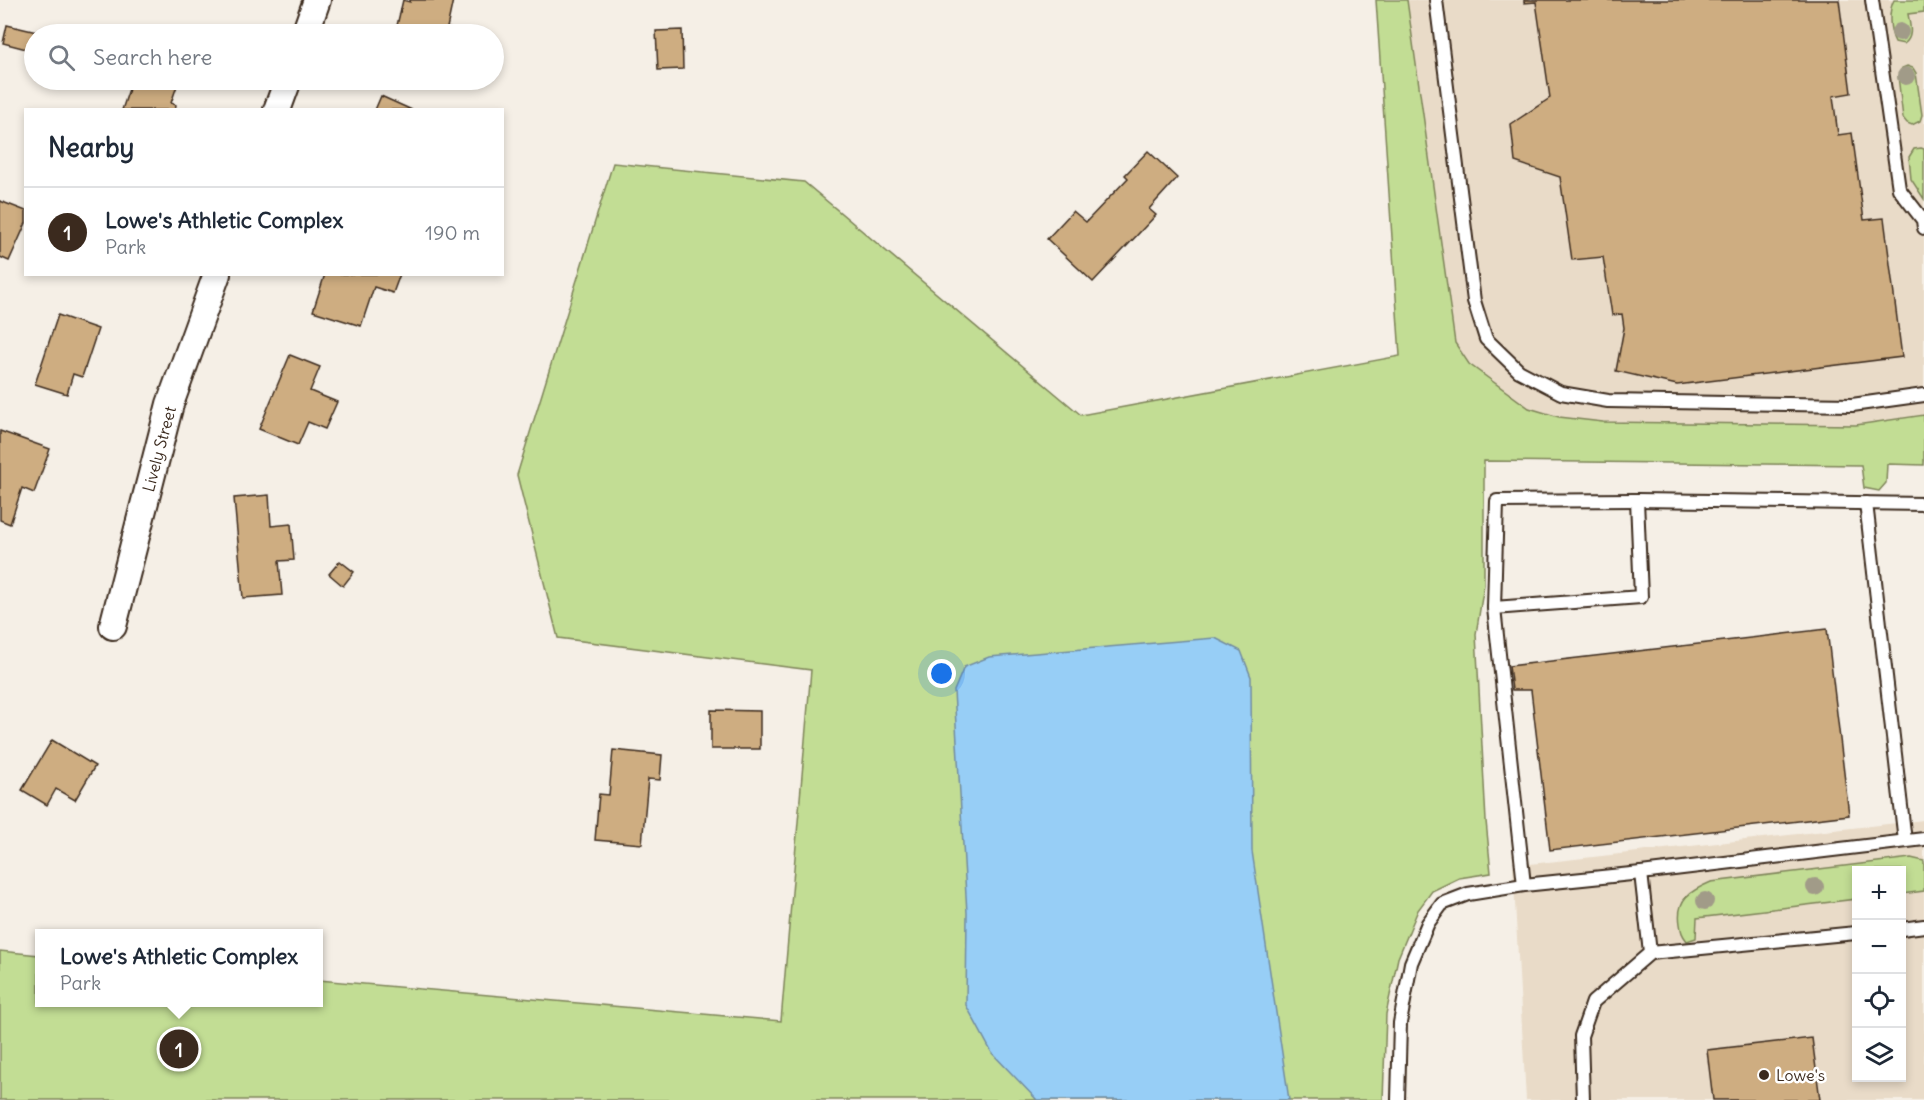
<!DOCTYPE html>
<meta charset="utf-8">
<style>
:root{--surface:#fff;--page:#f2f2f3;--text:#1f2937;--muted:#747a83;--line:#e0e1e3;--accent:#3b2a1e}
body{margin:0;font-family:Delius,sans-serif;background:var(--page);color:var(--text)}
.controls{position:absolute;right:18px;bottom:18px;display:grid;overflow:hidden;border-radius:0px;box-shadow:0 3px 9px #0003}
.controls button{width:54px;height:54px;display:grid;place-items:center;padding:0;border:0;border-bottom:2px solid var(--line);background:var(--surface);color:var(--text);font:30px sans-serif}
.you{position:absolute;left:942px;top:674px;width:21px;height:21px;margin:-15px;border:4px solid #fff;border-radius:50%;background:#1a73e8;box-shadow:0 0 0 9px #1a73e833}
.badge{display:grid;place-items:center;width:39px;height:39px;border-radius:50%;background:var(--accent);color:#fff;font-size:20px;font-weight:700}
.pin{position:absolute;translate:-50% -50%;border:3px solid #fff;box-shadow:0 2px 6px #0006}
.popup{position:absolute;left:35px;top:929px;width:288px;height:78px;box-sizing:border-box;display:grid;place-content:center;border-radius:0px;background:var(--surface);filter:drop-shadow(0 2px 4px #0005);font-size:20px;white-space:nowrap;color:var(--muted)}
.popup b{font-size:22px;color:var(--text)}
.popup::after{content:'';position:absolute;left:50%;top:100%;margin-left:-12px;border:12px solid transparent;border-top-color:var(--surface)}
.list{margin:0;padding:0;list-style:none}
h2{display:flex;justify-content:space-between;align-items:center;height:78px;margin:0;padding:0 24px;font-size:26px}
h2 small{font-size:20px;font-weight:400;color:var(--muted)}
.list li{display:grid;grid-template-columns:39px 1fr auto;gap:18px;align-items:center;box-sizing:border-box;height:90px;padding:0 24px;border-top:2px solid var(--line)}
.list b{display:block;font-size:22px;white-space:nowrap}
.list p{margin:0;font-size:20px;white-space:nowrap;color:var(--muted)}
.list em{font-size:20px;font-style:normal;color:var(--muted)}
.icon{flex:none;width:33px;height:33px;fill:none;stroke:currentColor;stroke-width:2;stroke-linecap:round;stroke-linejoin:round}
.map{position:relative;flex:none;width:1924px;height:1100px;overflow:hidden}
.search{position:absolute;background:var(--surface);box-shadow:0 3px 9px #0003;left:24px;top:24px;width:480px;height:66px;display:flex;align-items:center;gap:15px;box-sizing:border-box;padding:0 21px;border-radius:33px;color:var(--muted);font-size:22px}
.panel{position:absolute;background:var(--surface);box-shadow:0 3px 9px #0003;left:24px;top:108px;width:480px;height:168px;border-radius:0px}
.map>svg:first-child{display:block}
.built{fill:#e9dbc8;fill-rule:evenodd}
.green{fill:#c2dd94;stroke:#7e8459;stroke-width:1.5}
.water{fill:#97cef6;stroke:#728ca0;stroke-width:1.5}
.building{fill:#cead81;stroke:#3b2a1e;stroke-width:1.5}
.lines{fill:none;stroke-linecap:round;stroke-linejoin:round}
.lane-casing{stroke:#3b2a1e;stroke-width:16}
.street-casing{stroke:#3b2a1e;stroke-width:30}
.lane{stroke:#fff;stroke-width:12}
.street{stroke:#fff;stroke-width:26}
.tree{fill:#a19b88}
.poi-dot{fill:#3b2a1e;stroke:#fff;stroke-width:2}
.labels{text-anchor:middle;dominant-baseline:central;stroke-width:5;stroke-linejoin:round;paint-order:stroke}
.street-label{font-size:16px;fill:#3b2a1e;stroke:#fff}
.poi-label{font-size:16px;fill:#3b2a1e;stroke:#fff;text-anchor:start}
</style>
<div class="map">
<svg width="1924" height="1100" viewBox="0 0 1924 1100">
<rect width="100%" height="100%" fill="#f5efe6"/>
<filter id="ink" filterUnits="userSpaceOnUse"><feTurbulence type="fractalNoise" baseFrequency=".0167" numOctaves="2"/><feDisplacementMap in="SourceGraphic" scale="12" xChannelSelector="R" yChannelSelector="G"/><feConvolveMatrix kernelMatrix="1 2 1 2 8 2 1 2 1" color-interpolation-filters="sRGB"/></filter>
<g filter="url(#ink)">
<!-- built -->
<g class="built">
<path d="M1376 0H1924V445L1514 435 1400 356Z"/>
<path d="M1924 820V1100H1526L1513 866ZM1856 870H1902V1078H1856Z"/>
</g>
<!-- green -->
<g class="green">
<path d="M1376 0H1407L1455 343 1469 364 1529 408 1559 417 1603 422 1856 425 1924 415V465L1887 464 1886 483 1879 491 1864 488 1861 465 1484 461V585L1476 634 1486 821 1491 873 1459 878 1432 891 1418 910 1398 958 1386 1014 1383 1100H0V951L39 955V1002H318L319 980 781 1021 811 670 558 638 517 475 613 163 804 182 1081 415 1400 356Z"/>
<path d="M1894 0H1924V12L1908 14C1910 25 1914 37 1904 44L1895 42C1889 30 1888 11 1894 0Z"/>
<path d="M1907 66 1913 68 1916 73 1922 115 1920 121 1912 125 1907 123 1903 118 1898 76 1902 68Z"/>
<path d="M1921 148 1924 149V199L1911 179 1909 157 1914 149Z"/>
<path d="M1911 858 1924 861V891L1902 894V870H1856V899L1697 918 1696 938 1687 941C1682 935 1681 931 1680 924 1676 899 1690 891 1711 882Z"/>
</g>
<!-- water -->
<path class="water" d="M1215 638 1241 651 1251 677 1252 851 1289 1100H1037L992 1053 966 1005 967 913 954 691 964 667 989 657Z"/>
<!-- building -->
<g class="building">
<path d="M403 0 410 2V0H453L447 28 457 30 456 34H395Z"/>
<path d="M1524 0H1839L1851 93 1833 96 1838 135 1852 133 1864 220 1884 218 1902 357 1677 385 1616 371 1624 328 1622 314 1612 315 1603 257 1572 260 1560 177 1515 162 1511 124 1550 98 1536 2 1524 3Z"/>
<path d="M7 25 45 34H34V51L3 43Z"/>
<path d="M682 30 683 69 658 70 656 31Z"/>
<path d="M132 80H179L171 103 176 105 175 110H122Z"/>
<path d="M381 96 412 110H375Z"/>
<path d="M1148 151 1177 178 1149 209 1156 215 1093 282 1047 239 1073 211 1086 222 1128 178 1125 175Z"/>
<path d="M0 201 26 211V223L9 261 0 257Z"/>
<path d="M325 274H400L393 293 374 287 361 326 313 311Z"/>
<path d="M58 315 98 329 82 377 73 374 67 394 35 384Z"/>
<path d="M290 355 320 367 310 391 337 402 325 429 308 422 298 445 259 429Z"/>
<path d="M0 431 50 449 34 493 22 488 10 524 0 520Z"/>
<path d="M269 495 271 526 291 524 294 560 279 561 282 595 243 598 234 498Z"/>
<path d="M340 561 354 572 343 586 329 574Z"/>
<path d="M1827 629 1849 815 1550 850 1531 690H1512L1509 666Z"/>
<path d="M711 710 760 711V749H711Z"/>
<path d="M52 740 95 766 75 800 56 789 47 805 22 790Z"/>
<path d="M613 750 662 755 660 780 648 779 642 844 595 840 599 794 609 795Z"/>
<path d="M1812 1038 1820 1100H1713L1707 1050Z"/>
</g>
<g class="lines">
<defs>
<g id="lane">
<path d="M1436 0 1474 301 1486 339 1519 371 1561 393 1608 401 1852 405 1924 395"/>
<path d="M1872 0 1899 189 1923 220 1924 228"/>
<path d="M1866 503 1905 841"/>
<path d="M1494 608 1641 597 1637 500"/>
<path d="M1524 885 1494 608 1497 501 1637 500 1924 504"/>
<path d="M1902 929 1924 926"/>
<path d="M1650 953 1856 933"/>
<path d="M1398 1100 1400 1023 1411 963 1428 923 1442 904 1468 894 1524 885 1641 873 1924 839"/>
<path d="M1583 1100 1581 1036 1593 1002 1650 953 1641 873"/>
</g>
<g id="street">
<path d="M305 34 317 0"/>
<path d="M277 110 288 80"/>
<path d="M113 626 170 404 217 274"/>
</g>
</defs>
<!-- lane casing -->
<use href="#lane" class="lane-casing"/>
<!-- street casing -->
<use href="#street" class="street-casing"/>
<!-- lane -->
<use href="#lane" class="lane"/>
<!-- street -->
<use href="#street" class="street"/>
</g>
<!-- trees -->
<g class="tree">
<circle cx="1900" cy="32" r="9"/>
<circle cx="1906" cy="76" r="9"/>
<circle cx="1815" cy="887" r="9"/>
<circle cx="1705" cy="901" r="9"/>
</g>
</g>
<!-- markers -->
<circle class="poi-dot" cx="1764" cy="1075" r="6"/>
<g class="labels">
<!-- street labels -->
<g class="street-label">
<text transform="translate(159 449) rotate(-75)">Lively Street</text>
</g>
<!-- poi labels -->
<g class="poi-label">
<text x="1776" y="1075">Lowe's</text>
</g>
</g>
</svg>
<div class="controls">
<button>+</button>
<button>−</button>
<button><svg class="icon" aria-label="locate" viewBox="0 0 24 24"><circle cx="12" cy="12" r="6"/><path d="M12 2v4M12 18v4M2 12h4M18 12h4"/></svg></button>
<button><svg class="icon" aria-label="layers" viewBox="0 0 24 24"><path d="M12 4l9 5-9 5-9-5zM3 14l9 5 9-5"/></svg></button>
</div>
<div class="you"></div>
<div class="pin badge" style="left:179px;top:1049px">1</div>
<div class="popup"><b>Lowe's Athletic Complex</b>Park</div>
<div class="search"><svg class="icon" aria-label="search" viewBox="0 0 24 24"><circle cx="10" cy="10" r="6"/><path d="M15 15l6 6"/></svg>Search here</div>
<section class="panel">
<h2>Nearby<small></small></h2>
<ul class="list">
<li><span class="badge">1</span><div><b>Lowe's Athletic Complex</b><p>Park</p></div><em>190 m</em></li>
</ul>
</section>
</div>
